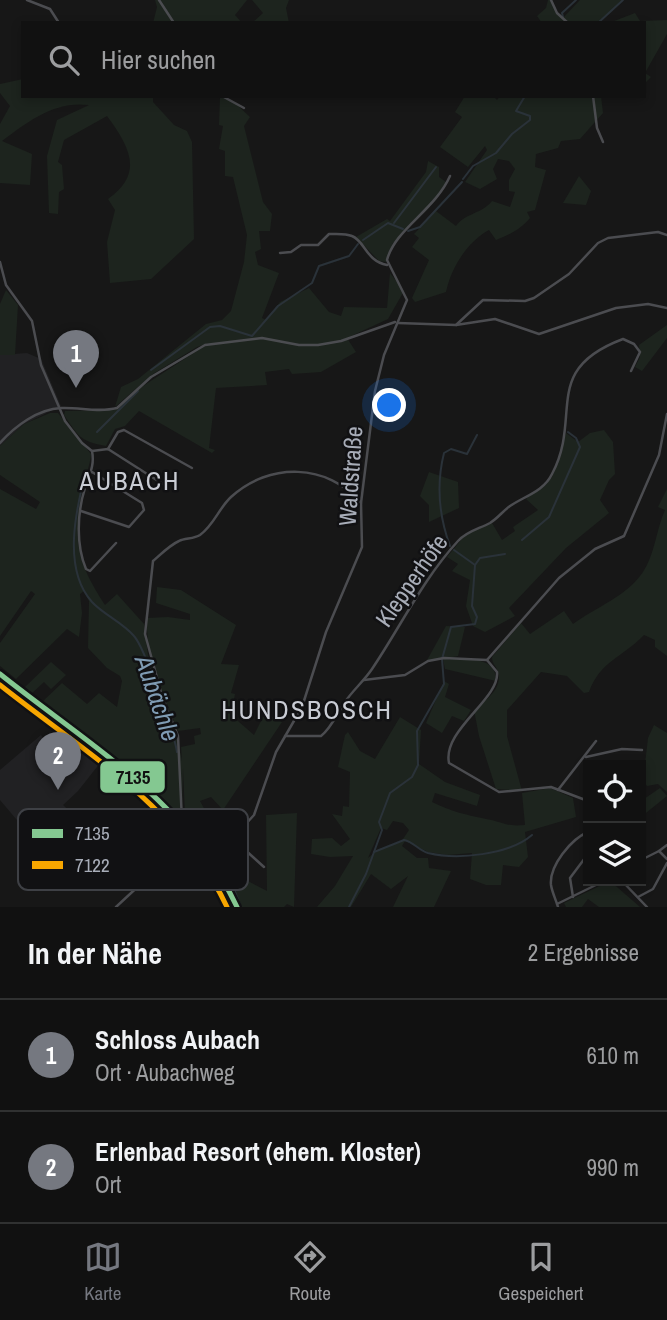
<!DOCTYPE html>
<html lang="de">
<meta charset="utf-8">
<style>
:root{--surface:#111;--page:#1a1a1a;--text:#f1f3f6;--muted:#9c9d9f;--line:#303131;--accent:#757880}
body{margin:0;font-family:"Archivo Narrow",sans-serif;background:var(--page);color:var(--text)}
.controls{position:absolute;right:21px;bottom:21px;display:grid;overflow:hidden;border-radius:0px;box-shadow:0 4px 10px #0003}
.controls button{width:63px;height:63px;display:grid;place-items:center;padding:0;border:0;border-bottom:2px solid var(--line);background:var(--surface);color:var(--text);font:35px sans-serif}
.you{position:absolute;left:390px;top:406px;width:24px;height:24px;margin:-18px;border:5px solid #fff;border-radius:50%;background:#1a73e8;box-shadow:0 0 0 10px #1a73e833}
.badge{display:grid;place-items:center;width:46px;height:46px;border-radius:50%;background:var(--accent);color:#fff;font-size:23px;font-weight:700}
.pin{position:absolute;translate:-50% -58px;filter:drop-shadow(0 2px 4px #0008)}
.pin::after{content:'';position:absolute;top:37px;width:24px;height:21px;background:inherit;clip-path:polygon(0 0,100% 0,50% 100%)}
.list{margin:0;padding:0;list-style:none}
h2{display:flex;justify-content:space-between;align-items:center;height:91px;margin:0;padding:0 28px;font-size:30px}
h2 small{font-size:23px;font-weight:400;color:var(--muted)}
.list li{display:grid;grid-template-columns:46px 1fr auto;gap:21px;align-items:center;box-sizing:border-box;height:112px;padding:0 28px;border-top:2px solid var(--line)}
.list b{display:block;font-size:26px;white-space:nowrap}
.list p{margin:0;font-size:23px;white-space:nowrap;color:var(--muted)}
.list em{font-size:23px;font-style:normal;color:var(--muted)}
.icon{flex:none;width:38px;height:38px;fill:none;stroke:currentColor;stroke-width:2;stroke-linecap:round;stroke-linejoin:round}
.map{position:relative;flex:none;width:667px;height:907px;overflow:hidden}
.search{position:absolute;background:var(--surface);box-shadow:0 4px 10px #0003;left:21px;right:21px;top:21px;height:77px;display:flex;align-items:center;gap:18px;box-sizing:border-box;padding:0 24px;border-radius:0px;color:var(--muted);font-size:26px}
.sheet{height:315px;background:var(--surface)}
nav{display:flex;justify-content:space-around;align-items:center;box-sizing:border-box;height:98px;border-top:2px solid var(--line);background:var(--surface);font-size:19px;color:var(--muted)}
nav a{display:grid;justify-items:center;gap:4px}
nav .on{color:var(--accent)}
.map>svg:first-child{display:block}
.built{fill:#212123}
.green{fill:#1d241e;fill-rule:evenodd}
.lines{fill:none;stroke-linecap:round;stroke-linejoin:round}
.stream{stroke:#2a3239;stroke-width:2}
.street{stroke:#4b4c50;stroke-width:2.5}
.secondary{stroke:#4a4a4e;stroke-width:4.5}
.bus-1-casing{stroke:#111113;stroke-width:10}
.bus-2-casing{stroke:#111113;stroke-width:10}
.bus-1{stroke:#84c891;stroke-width:5}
.bus-2{stroke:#f7a600;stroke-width:5}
.labels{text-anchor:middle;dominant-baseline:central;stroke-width:5;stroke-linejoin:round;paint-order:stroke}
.street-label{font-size:24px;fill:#a8adb8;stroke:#111113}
.neighbourhood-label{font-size:26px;letter-spacing:2px;fill:#c9ccd4;stroke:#111113}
.water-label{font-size:26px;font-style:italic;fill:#7f9bb3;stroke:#111113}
.key{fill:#111113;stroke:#3e4045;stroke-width:2}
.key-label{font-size:19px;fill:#a8adb8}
.line-badge{stroke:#111113;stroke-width:2.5}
.pale-badge-label{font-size:19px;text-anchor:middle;font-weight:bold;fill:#111}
</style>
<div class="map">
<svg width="667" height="907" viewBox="0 0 667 907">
<rect width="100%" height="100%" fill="#171717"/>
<!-- built -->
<g class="built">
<path d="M27 353 41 359 61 406 24 424 0 446V355Z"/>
<path d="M74 734 104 758 78 791 63 805 89 830 80 832 85 839 70 852 66 847 50 860 37 848 45 840 29 821 22 826 0 800V770L41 735 52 751Z"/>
</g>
<!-- green -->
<g class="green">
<path d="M155 0H247L235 15 242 23H153L157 7Z"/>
<path d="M252 0H289L286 8 289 23H252L263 13Z"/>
<path d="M548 0H551L556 12 567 23H542L537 16 546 8Z"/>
<path d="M580 0H623L599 23H569L563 18Z"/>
<path d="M635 13 640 21 667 20V34L645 73 651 77 644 84V23H609Z"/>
<path d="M23 79V96H153V102L174 125 187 131 192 142 194 239 151 279 110 283 107 242 115 210 108 199C145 173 129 146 107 116L64 140 58 162 62 165 64 189 59 192 58 214 49 213 47 156 57 120 89 105C54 101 29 121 2 141L32 154 30 185 0 183V124L10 106 0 93V84Z"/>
<path d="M465 96H493L497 100 500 96H601L603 113 580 139 561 141 558 148 536 154 535 167 546 170 535 210 527 212 530 218C521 229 509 235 496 240L489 230C467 242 451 268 446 292L415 302 412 298 429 260 412 247 419 238 414 234 436 211 456 226C465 213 482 214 492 201L510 207 515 192 509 191V180L515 169 509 161 498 159 493 169 497 179 480 189 465 182 487 150 485 146 468 167 440 147 462 117 455 112Z"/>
<path d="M220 97 232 100 250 117 244 126 263 202 272 214 270 231H259L261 249 255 252 258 265 279 273 262 318 266 320 280 302 309 288 329 312 341 316 344 307 387 308 390 273 404 291 388 319 347 338 356 352 321 372 292 374 289 369 265 372 267 385 216 388 209 448 215 450 212 453 139 411 125 426 115 429 106 446C80 441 79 437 64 415L65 411 114 410 140 388 209 343 197 347 153 374 115 407 121 387 138 379 206 324 222 320 231 311 244 262 247 235 233 177 225 176V151L219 149 223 126 219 125Z"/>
<path d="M428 161 439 167V177L446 182 429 208 393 243 386 262 379 261 356 237 387 219 390 221 426 172Z"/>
<path d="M579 176 591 191 586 205 563 203Z"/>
<path d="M6 290 18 305 15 355H0V304Z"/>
<path d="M667 325V338L642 371 635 367 640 357 639 345Z"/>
<path d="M50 413H58L91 454C90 467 84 479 82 491 73 544 77 561 105 605L117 594 144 624 148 655 176 731 182 761 181 747 195 744 194 736 201 734 200 728 178 731C164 695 145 657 147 618L168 617 190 620V614L156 603 157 587 181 590 236 625 221 664 239 665 231 693 235 694 231 715 254 735 265 713 282 722 223 810 211 797 200 801 213 825 199 836 185 816 183 768 182 821 91 738 42 702 62 683 87 704 99 693 117 707 122 681 120 676 107 668 88 648 89 601 84 591 80 594 82 613 79 637 67 629 16 679 0 666V643L35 594 31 591 0 636V489L36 509 40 502 0 475V446L24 424Z"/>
<path d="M604 430 613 442 615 474 609 480 600 500 609 513 566 548 509 608 515 616 485 632 473 626 466 606 470 580 452 571 458 564 447 557 466 534 492 523 502 540 515 531 513 527 538 510 526 499 552 477 566 433 578 442 590 433Z"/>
<path d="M429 472 458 482 459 508 429 522V505L420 496Z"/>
<path d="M667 489V656L655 647V640L644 635C622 658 601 660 589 692L584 693 567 676 541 672 507 710V736L522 791 496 789 479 736 474 710C485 701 503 689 498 672 496 665 492 664 492 657L521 623 530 634 564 611 573 624C596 607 626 597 643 572 655 554 656 530 665 510L658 507Z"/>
<path d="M446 626 465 627 458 656 426 662Z"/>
<path d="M443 659C462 660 497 654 496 681L445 669Z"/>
<path d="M51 662 66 675 51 689 44 682 30 695 25 687Z"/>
<path d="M444 681 449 684 445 697 471 710 464 721 452 716 442 733 426 723Z"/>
<path d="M400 717 421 730 419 764 445 782 480 795 477 806 435 793 432 802C453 812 463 814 486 819 503 822 506 827 525 825L522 793 550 788 573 798 576 817 525 832 528 857 519 867 503 865 501 885H486L470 879 472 853 448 855 428 852 405 841 402 846 417 858H428L429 868 451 871 434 907H393L408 876 391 889 371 874 351 907H317L335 886 353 856 330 857 311 854 312 839 332 838 341 846 350 839 332 814 342 816 343 806 349 807 350 772 338 767 345 735 348 732 360 751 375 759ZM393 821 403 823 409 830 401 842 379 849 368 858 381 828 387 830Z"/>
<path d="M654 725 667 733V792L658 784 647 786 643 781 648 738Z"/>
<path d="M660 788 667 796 641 817V801Z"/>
<path d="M297 813 294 907 287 904 284 907H240L227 876 242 878 267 891 266 815Z"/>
<path d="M610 881 640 907H599L588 899 582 907H566L564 903Z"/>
</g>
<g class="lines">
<!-- stream -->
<g class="stream">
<path d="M563 17 562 13 576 0"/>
<path d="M598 23 623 0"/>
<path d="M463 179 473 166 496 153 512 134 530 120V116L516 111 525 96"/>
<path d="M394 223 436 167"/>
<path d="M408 231 420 227 462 182"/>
<path d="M363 240 388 223 403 229"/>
<path d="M151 370 210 327 220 326 252 336 278 306 312 283 319 266 349 256 358 244"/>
<path d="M97 432 138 391"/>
<path d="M86 471C76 509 62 569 92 602 104 615 122 622 134 636 145 648 174 733 177 752"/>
<path d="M522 540 549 517 580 447 576 438 568 432"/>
<path d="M450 546C439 516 436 485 444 453L451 449 467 454 477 435"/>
<path d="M454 550 475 565"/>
<path d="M374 852 404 840C414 842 418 850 428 853 457 860 509 855 532 835"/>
<path d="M229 876 241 907"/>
<path d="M349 907 366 874 382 830 379 822 390 793 412 777 418 765 417 731 444 684 442 659 451 627 475 624 477 617 472 606 475 565 480 558 505 554"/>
</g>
<!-- street -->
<g class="street">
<path d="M27 0 50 9 59 23"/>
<path d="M159 0 174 23"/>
<path d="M551 0 557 13 568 23"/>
<path d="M222 96 244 108"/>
<path d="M593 96 597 128 603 142"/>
<path d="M280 253 291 252 301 245H318L329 234C336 234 345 233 352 236 365 241 366 261 387 265"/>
<path d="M0 262 6 285 32 321 41 365 65 421 82 443 92 451C95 466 89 475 85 488 77 513 76 545 86 569L90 571 116 543"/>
<path d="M398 323 456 325 495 319 539 334 616 308 648 304 667 308"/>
<path d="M456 325 483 300 525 301 534 298 569 274 598 243 608 238 658 232 667 235"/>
<path d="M0 443C15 426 38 409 61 408 80 407 98 413 117 408L151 377 205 345 262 338 299 345H318L341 341 395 322"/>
<path d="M108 449 118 432 124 430 192 468"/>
<path d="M92 451 108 449 166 486"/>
<path d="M81 511 129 527 144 510 142 503 92 472"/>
<path d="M487 660 559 578 595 549 624 536 659 455 667 414"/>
<path d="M364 680 405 675 428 661 444 658 487 660 497 672C500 699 442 730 449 763L499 792 551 787 588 801"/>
<path d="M285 736H321C333 726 336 714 345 702 353 690 364 681 372 669 401 626 423 579 458 541 467 531 479 529 490 523 498 518 503 511 510 506 525 496 544 491 552 474 583 416 540 370 623 339L634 344 640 352 631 371"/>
<path d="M586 757 622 749 642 750"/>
<path d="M558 790 596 741"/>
<path d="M182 821 178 736 162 696 145 634 153 561C161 554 170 545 179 541 185 538 194 539 200 535 214 525 219 508 231 497 269 462 328 463 361 503"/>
<path d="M233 839 264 867"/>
<path d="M659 851 667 845"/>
<path d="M214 859 254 815 276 752 302 707 326 632 362 547 361 503 375 391 384 355 407 300 387 260C395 229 435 210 450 176"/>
<path d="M641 860 659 851 667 859"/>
<path d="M622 881 647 907"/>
<path d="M573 897 570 878 588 854"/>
<path d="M638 897 653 889 667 863"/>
<path d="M557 904 604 881"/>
<path d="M116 907 158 868 185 872 214 866"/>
<path d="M558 907C556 900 552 892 551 885 549 866 571 839 588 832"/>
</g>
<!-- secondary -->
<path class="secondary" d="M0 674C76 738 204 810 237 907"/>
<defs>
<path id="bus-1" d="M0 674C89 745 187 801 237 907"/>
<path id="bus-2" d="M0 685C83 751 181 808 227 907"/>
</defs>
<!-- bus-1 casing -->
<use href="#bus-1" class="bus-1-casing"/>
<!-- bus-2 casing -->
<use href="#bus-2" class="bus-2-casing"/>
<!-- bus-1 -->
<use href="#bus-1" class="bus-1"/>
<!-- bus-2 -->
<use href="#bus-2" class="bus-2"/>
</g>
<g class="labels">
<!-- street labels -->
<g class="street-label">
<text transform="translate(350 476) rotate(-86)">Waldstraße</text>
<text transform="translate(411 580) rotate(-55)">Klepperhöfe</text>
</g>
<!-- neighbourhood labels -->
<g class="neighbourhood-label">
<text x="130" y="480">AUBACH</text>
<text x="307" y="709">HUNDSBOSCH</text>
</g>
<!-- water labels -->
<g class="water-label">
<text transform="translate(158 698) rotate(71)">Aubächle</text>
</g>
</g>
<!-- legend -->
<rect x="18" y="809" width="230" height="81" rx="10" class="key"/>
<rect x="32" y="829" width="31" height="9" fill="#84c891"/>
<rect x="32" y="861" width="31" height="8" fill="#f7a600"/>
<g class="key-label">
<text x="75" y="840">7135</text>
<text x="75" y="872">7122</text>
</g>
<rect class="line-badge" x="99" y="760" width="67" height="34" rx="7" fill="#84c891"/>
<g class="pale-badge-label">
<text x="133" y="784">7135</text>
</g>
</svg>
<div class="controls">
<button><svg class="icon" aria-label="locate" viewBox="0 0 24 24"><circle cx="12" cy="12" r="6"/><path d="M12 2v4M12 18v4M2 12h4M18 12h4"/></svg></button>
<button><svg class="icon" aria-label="layers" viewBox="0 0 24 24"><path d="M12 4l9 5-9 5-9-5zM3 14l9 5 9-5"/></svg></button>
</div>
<div class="you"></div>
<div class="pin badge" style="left:76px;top:388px">1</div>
<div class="pin badge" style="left:58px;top:790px">2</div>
<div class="search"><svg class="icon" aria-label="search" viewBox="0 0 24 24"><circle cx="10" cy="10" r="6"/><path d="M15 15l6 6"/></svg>Hier suchen</div>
</div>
<section class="sheet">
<h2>In der Nähe<small>2 Ergebnisse</small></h2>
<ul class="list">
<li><span class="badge">1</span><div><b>Schloss Aubach</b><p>Ort · Aubachweg</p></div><em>610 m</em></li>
<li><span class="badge">2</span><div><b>Erlenbad Resort (ehem. Kloster)</b><p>Ort</p></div><em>990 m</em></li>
</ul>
</section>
<nav>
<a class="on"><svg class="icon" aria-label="map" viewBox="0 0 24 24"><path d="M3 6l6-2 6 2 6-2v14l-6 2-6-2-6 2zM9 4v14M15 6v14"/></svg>Karte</a>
<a><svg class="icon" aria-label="directions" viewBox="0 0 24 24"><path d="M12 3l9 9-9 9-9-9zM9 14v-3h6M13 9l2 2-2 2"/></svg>Route</a>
<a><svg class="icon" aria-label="saved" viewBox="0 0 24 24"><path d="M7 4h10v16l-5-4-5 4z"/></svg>Gespeichert</a>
</nav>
